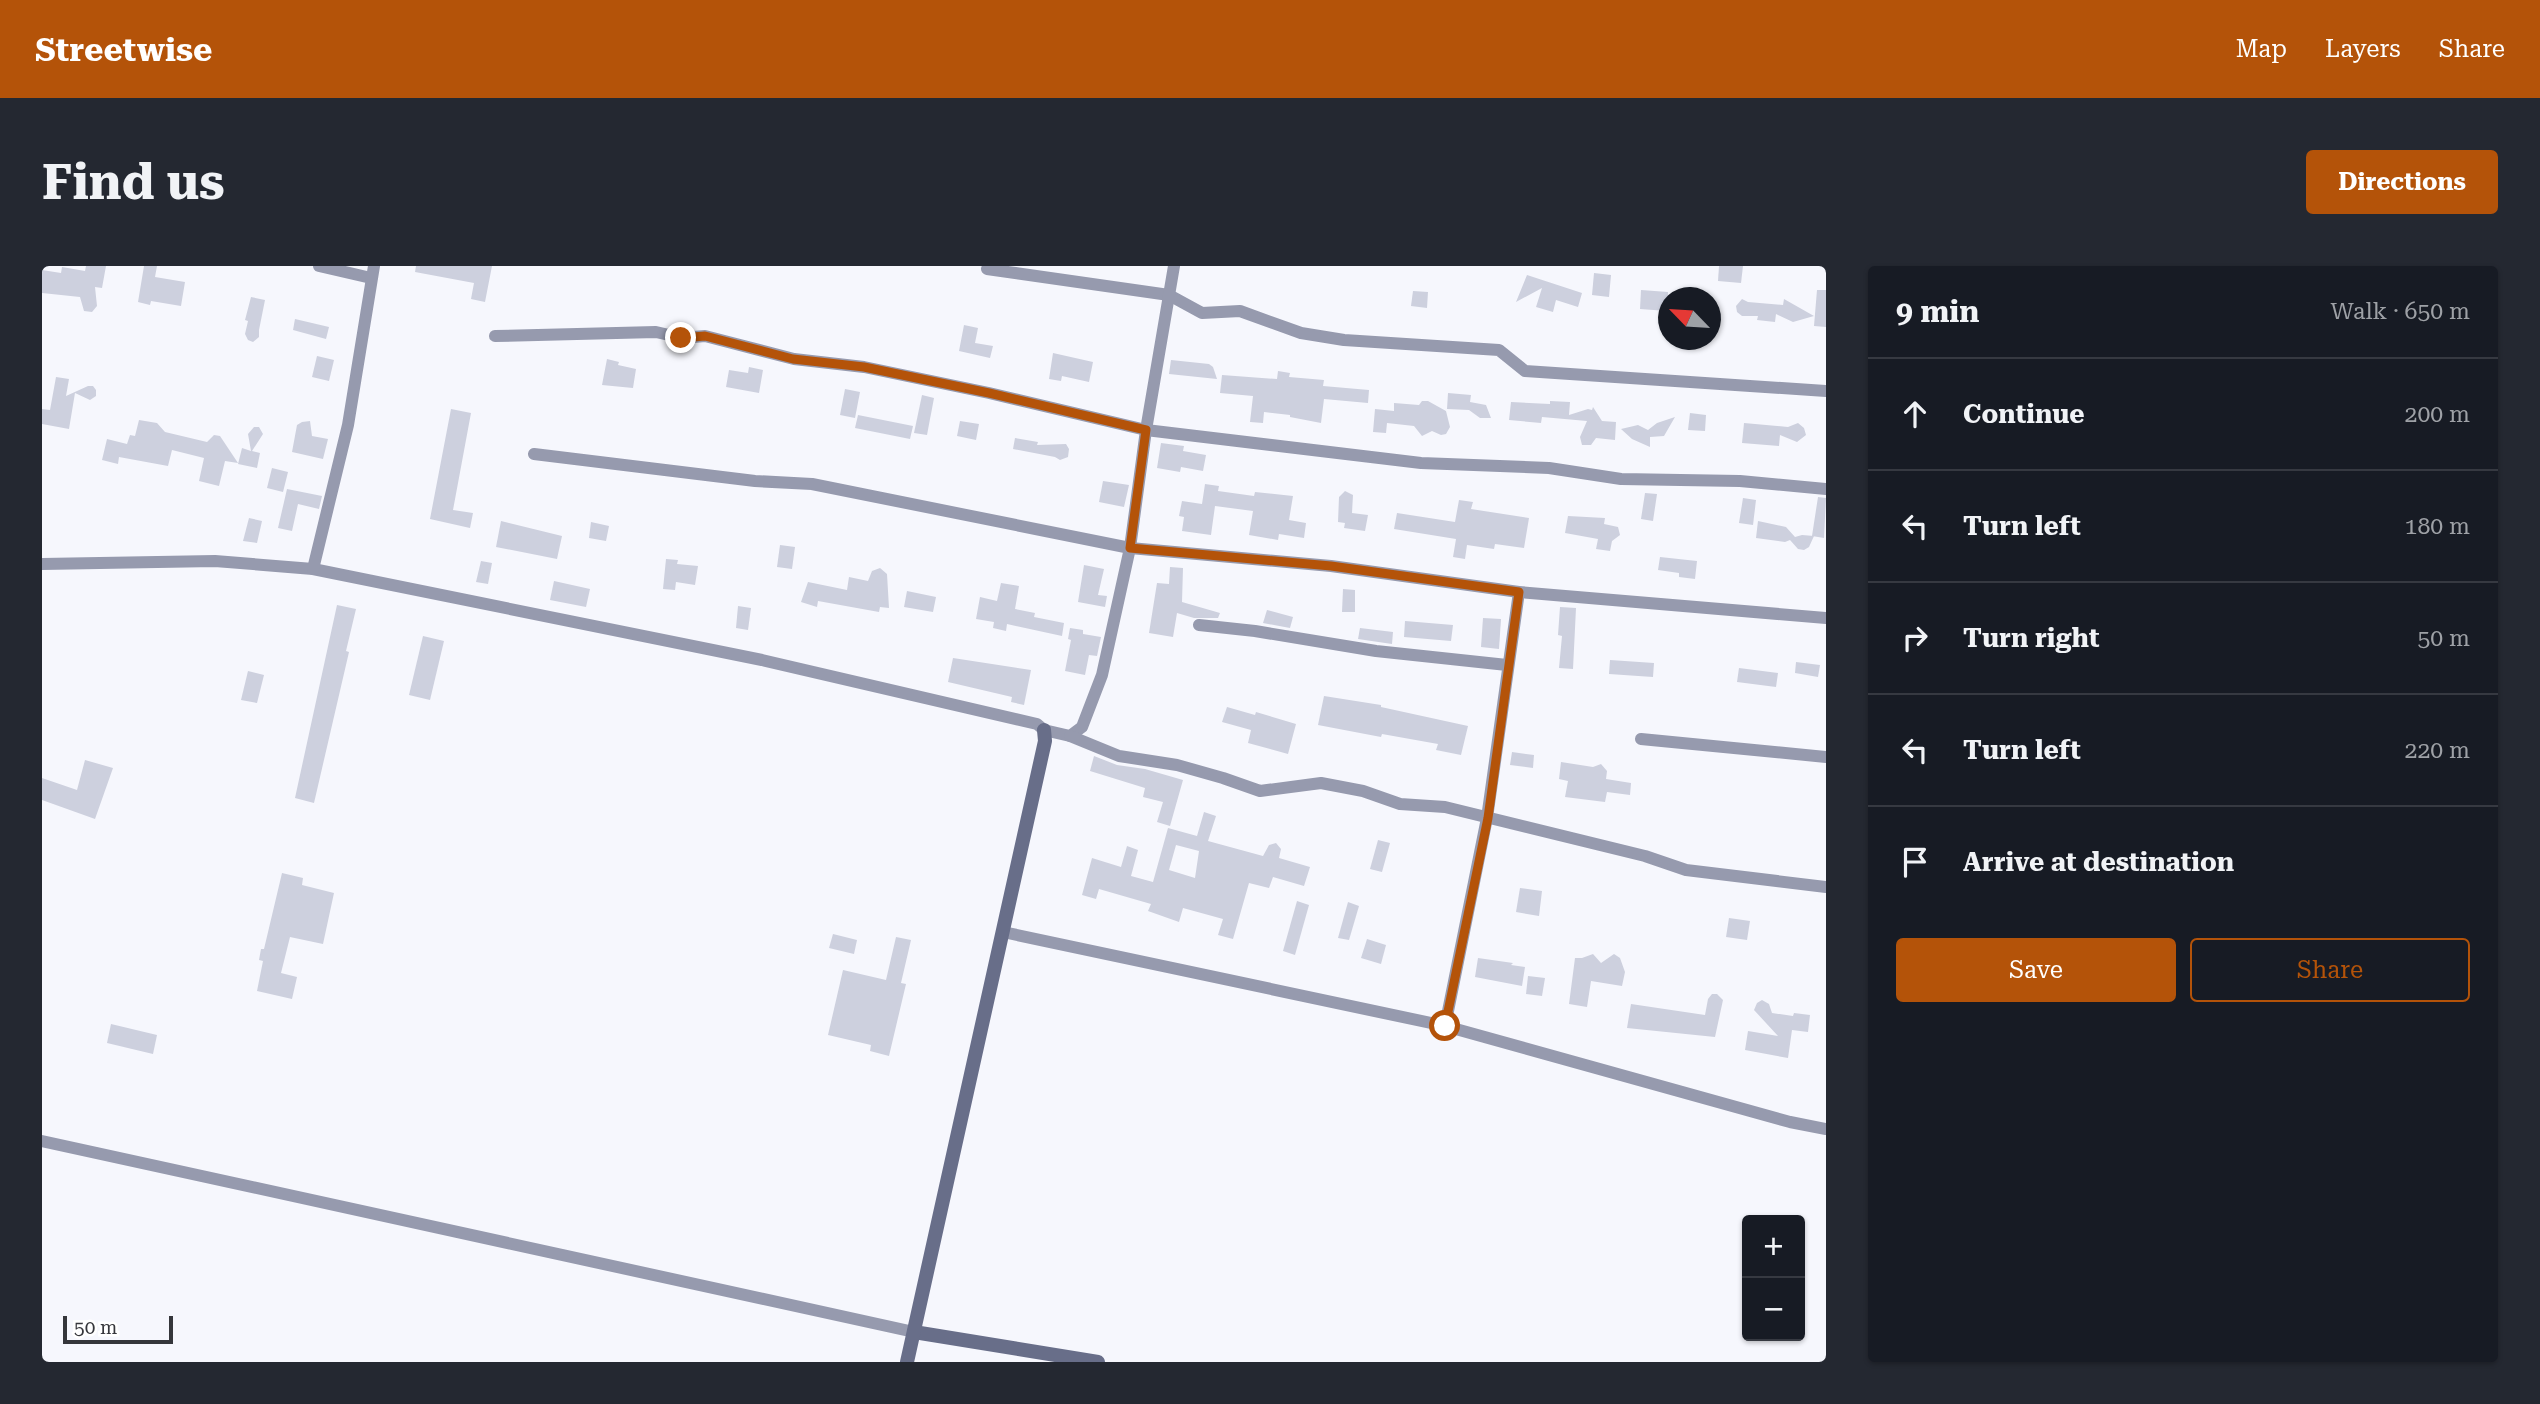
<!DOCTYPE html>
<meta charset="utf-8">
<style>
:root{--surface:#171b24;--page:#242831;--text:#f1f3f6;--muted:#9ea1a6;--line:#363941;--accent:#b45309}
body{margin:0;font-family:"Roboto Serif",serif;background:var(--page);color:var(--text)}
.controls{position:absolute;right:21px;bottom:21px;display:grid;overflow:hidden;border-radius:7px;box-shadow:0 2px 5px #0004}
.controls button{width:63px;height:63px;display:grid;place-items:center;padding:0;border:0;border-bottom:2px solid var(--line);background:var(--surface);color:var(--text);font:35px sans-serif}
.compass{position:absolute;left:1616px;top:21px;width:63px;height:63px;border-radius:50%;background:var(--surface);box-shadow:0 2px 5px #0004;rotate:295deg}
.scale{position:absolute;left:21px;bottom:18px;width:110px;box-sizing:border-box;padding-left:7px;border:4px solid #35363b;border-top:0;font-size:19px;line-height:24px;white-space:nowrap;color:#35363b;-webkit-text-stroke:5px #fff;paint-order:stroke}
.stop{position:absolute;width:21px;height:21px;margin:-16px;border:5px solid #b45309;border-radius:50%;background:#fff}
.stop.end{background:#b45309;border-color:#fff;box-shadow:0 2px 7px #0008}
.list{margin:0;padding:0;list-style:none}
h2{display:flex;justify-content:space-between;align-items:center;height:91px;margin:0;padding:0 28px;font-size:30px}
h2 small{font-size:23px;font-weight:400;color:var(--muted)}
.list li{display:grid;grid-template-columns:46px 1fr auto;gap:21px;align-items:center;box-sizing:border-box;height:112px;padding:0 28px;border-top:2px solid var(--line)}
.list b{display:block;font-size:26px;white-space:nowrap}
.list em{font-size:23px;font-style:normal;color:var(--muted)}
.actions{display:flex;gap:14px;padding:21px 28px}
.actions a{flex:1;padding:16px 0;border:2px solid var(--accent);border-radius:7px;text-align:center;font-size:24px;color:var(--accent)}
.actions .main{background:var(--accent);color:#fff}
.icon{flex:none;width:38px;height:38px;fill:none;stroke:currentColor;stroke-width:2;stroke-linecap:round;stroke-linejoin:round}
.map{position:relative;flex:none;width:1784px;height:1096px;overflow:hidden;border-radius:7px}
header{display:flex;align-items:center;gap:42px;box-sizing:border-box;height:98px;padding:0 35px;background:var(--accent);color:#fff}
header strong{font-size:33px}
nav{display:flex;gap:38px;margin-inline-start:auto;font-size:24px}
.intro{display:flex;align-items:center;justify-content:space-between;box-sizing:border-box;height:168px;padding:0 42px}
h1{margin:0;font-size:49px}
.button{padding:18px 32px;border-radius:7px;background:var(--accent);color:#fff;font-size:24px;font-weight:700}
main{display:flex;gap:42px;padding:0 42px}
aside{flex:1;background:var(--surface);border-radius:7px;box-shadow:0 2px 5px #0004}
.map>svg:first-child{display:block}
.building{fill:#cdd0de;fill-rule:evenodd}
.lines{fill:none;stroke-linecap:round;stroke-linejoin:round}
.street{stroke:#969aae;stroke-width:12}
.secondary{stroke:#686e89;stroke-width:14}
.route{stroke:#b45309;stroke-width:9}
</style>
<header>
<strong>Streetwise</strong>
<nav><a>Map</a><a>Layers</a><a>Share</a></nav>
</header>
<div class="intro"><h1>Find us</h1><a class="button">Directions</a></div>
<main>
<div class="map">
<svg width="1784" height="1096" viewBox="0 0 1784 1096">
<rect width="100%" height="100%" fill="#f6f7fd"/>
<!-- building -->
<g class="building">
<path d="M44 0H64L60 22 53 21 55 40 50 46 42 45 38 31 0 27V4L19 7 20 1 43 5Z"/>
<path d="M102 0H115L113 11 143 16 139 40 109 35 108 39 96 36Z"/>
<path d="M374 0H450L443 36 429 33 432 17 373 6Z"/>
<path d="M1677 0H1701L1699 17 1676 15Z"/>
<path d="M1552 7 1569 9 1567 31 1550 29Z"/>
<path d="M1485 9 1540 27 1536 41 1514 34 1511 46 1494 41 1500 22 1474 36Z"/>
<path d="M1599 24 1626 26 1625 45 1598 43Z"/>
<path d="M1775 24H1784V61L1772 60Z"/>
<path d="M1371 25 1386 26 1385 42 1369 40Z"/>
<path d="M209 31 223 34 217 64V71L211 76 206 74 203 68 206 55 203 54Z"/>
<path d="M1700 33 1706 36 1741 39 1742 33 1772 50 1751 56 1734 48 1733 56 1715 54 1716 50H1700L1695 46 1694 40Z"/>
<path d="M253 53 287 61 284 73 251 64Z"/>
<path d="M922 59 936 62 933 77 951 80 948 92 917 85Z"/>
<path d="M1011 87 1051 96 1047 116 1020 110 1019 115 1007 113Z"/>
<path d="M275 90 292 94 287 115 270 111Z"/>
<path d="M565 93 577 96 576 99 594 103 591 122 560 119Z"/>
<path d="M1129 94 1167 98 1171 101 1175 113 1127 108Z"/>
<path d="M707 101 721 104 717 127 684 121 687 104 706 107Z"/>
<path d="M1236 105 1248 107 1247 111 1282 114 1281 120 1327 124 1326 137 1282 133 1279 157 1248 151V149L1222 146 1221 157 1208 156 1211 130 1178 127 1180 109 1235 113Z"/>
<path d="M14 111 27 113 24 130 46 120H51L54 124V130L48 134 33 127 27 163 0 158V143L8 144Z"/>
<path d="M803 123 818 126 813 152 798 149Z"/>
<path d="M1406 127 1429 129 1428 136 1444 139 1449 152H1438L1427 144 1405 143Z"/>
<path d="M880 129 892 132 885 169 872 167Z"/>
<path d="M1380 135H1386L1404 145 1408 161 1404 168 1399 169 1390 165 1380 170 1372 160 1345 157 1344 167 1331 166 1333 143 1352 145V137L1377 139Z"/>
<path d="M1508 135 1528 136 1527 149 1546 143 1550 144 1551 141 1560 155 1574 156 1573 174 1554 172 1549 179H1540L1538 171 1545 155 1500 151 1499 157 1467 154 1469 136 1508 138Z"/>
<path d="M409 143 429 147 411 244 431 247 428 262 388 253Z"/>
<path d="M1648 147 1664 149 1663 165 1646 164Z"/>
<path d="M816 149 871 160 868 173 813 162Z"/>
<path d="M1633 151 1622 170 1608 171V181L1590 173 1579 163 1596 159 1606 164 1615 157Z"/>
<path d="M97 154 115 157 123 166 165 176 172 169 178 170 196 197 183 195 177 220 157 215 162 192 130 184 126 200 77 191 76 198 60 194 65 173 85 178 88 169 93 170Z"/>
<path d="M268 155 270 170 286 173 281 193 250 186 255 159 260 156Z"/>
<path d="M918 155 937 158 934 174 915 170Z"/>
<path d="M1702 157 1746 161 1756 157 1762 162 1764 169 1755 176 1738 169 1737 180 1700 177Z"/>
<path d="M212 161H217L221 168 210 185 218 187 215 202 196 198 200 182 209 185 206 168Z"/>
<path d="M973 172 996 176 995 179 1024 178 1027 183 1026 191 1018 194 1013 191 971 183Z"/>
<path d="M1119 177 1142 180 1141 185 1164 189 1161 205 1139 201 1138 206 1115 202Z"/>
<path d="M230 202 246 206 241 226 225 222Z"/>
<path d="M1061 215 1087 219 1082 241 1057 236Z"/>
<path d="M1163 218 1177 220 1176 225 1212 230 1213 226 1251 230 1247 254 1264 257 1262 272 1237 268 1236 274 1207 269 1211 245 1173 240 1169 269 1140 265 1142 251 1137 250 1140 235 1160 238Z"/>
<path d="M245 223 280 230 277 243 256 238 250 265 236 262Z"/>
<path d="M1303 225 1311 229 1310 247 1326 249 1323 265 1302 262 1303 257 1296 256 1297 231Z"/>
<path d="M1603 227 1615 228 1611 255 1599 253Z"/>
<path d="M1776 231 1784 232 1782 272 1770 270Z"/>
<path d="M1701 232 1714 234 1711 259 1697 257Z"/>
<path d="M1417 234 1431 236 1429 243 1487 252 1482 282 1453 278 1452 283 1425 279 1423 293 1411 291 1414 273 1352 263 1355 247 1413 256Z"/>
<path d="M1526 250 1563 252 1562 258 1576 261 1578 269 1570 275 1568 285 1554 283 1556 273 1523 267Z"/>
<path d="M207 252 220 255 215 277 201 275Z"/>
<path d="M459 255 520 270 515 293 454 281Z"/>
<path d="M1716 255 1744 261 1753 271 1760 269 1772 270 1767 281 1762 284 1756 283 1748 274 1743 276 1714 272Z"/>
<path d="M549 256 567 260 564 275 547 272Z"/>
<path d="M738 279 753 281 750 303 735 301Z"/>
<path d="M1618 291 1655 295 1653 313 1637 311V307L1616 304Z"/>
<path d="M624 293 636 294 635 298 656 300 653 319 634 316 633 324 621 323Z"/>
<path d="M439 295 450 297 446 318 434 316Z"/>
<path d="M1042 299 1062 303 1056 329 1065 330 1063 341 1036 336Z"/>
<path d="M1128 301 1141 302 1140 336 1178 347 1176 352H1152L1135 347 1131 371 1107 367 1115 317 1127 318Z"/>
<path d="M838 302 845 308 847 342 838 341 837 346 776 335 775 341 759 336 766 316 805 324 807 311 826 315 830 305Z"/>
<path d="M512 315 548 323 544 341 508 334Z"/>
<path d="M959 317 977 320 973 343 993 347 992 351 1022 357 1020 370 965 358 964 365 951 362 952 356 934 353 938 331 955 335Z"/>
<path d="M1301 323 1313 324V346H1300Z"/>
<path d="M865 325 894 331 891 346 862 341Z"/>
<path d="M295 339 314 343 304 385 307 386 272 537 253 532Z"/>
<path d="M696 340 709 342 706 364 694 362Z"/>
<path d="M1518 341 1534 342 1531 403 1517 402 1520 370 1516 369Z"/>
<path d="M1225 344 1251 351 1248 362 1221 357Z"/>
<path d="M1441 352 1459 353 1457 383 1439 381Z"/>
<path d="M1363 355 1411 359 1409 375 1362 371Z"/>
<path d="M1028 362 1041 364V368L1059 371 1055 390 1047 389 1043 409 1023 405 1029 374 1026 373Z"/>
<path d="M1318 362 1351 366 1350 378 1316 373Z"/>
<path d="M381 370 402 375 388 434 367 429Z"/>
<path d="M911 392 989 404 982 439 969 436 970 431 906 416Z"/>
<path d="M1568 394 1612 397 1611 411 1567 408Z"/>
<path d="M1754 396 1778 399 1776 411 1753 407Z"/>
<path d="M1697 402 1736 407 1734 421 1695 416Z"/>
<path d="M206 405 222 409 215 437 199 434Z"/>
<path d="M1282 430 1339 439V441L1426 460 1419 489 1394 484 1396 478 1340 468 1339 471 1276 459Z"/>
<path d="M1185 441 1213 449 1214 446 1254 458 1246 488 1206 477 1209 464 1180 456Z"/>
<path d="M1470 486 1492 489 1491 502 1468 499Z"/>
<path d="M1052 490 1075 499 1103 503 1141 514 1128 560 1115 556 1121 536 1101 531 1103 522 1048 505Z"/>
<path d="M43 494 71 502 53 553 0 534V512L35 524Z"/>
<path d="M1519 496 1551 501 1559 498 1565 505 1564 513 1589 517 1588 529 1565 526 1563 536 1523 531 1526 515 1517 513Z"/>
<path d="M1162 546 1174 550 1166 575 1221 590 1227 579 1234 577 1239 583 1237 592 1268 601 1262 620 1231 611 1227 622 1207 617 1191 673 1176 669 1181 653 1141 642 1137 656 1106 645 1109 638 1057 623 1054 633 1040 629 1050 592 1079 601 1085 580 1096 584 1089 610 1111 616 1126 562 1155 570ZM1134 579 1157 585 1153 612 1127 604Z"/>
<path d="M1336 574 1348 577 1340 606 1328 603Z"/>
<path d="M240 607 261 612 260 619 292 627 281 678 248 671 239 707 255 711 250 733 215 725 221 695 217 694 219 683H222Z"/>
<path d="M1478 622 1500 625 1497 650 1474 646Z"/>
<path d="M1255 635 1267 639 1253 689 1241 685Z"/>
<path d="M1306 636 1317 640 1307 674 1296 672Z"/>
<path d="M1687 652 1708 655 1705 674 1684 671Z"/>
<path d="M791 668 815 674 812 688 787 682Z"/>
<path d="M854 671 869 674 859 717 864 718 847 790 828 785 829 779 786 769 801 704 844 714Z"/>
<path d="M1325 673 1344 679 1339 698 1319 692Z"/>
<path d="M1551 688 1559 697 1572 688 1578 692 1583 706 1580 720 1549 715 1545 741 1527 738 1533 692H1540Z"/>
<path d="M1436 692 1471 697 1469 699 1483 701 1480 720 1433 711Z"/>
<path d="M1486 710 1503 712 1500 730 1484 728Z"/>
<path d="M1670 728H1675L1681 734 1673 771 1585 762 1589 738 1663 749 1666 733Z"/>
<path d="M1720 734 1727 738 1730 747 1751 750 1752 747 1768 749 1766 766 1750 764 1746 792 1703 784 1706 765 1736 770 1712 744 1715 737Z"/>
<path d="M69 758 115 769 111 788 65 777Z"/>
</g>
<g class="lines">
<!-- street -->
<g class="street">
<path d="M277 0 329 12"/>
<path d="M945 3 1127 29 1160 47 1198 45 1259 67 1302 74 1457 84 1483 105 1784 125"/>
<path d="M453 70 614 66 640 72 663 70 752 93 822 101 947 127 1104 164 1379 197 1507 202 1579 213 1698 215 1784 223"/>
<path d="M492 188 713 215 770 218 1088 282 1289 300 1477 326 1784 352"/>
<path d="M0 298 173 295 271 303 720 394 995 458 1002 464 1028 470 1040 461 1060 409 1088 282 1104 164 1132 0"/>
<path d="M271 303 306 159 332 0"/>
<path d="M1157 359 1213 365 1334 385 1465 399"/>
<path d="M1028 470 1077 490 1135 499 1181 512 1218 525 1279 517 1321 525 1358 538 1403 541 1603 590 1644 604 1784 621"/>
<path d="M1599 473 1784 491"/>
<path d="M961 666 1403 760 1748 856 1784 863"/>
<path d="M1403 760 1445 552 1477 326"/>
<path d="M0 875 872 1066"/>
</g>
<!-- secondary -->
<g class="secondary">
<path d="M872 1066 1056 1096"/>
<path d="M865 1096 1003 475 1002 464"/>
</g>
</g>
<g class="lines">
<!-- route -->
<path class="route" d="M639 72 663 70 751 93 822 101 947 127 1104 164 1088 282 1289 300 1477 326 1446 552 1403 760"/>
</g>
</svg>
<div class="controls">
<button>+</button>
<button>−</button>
</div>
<svg class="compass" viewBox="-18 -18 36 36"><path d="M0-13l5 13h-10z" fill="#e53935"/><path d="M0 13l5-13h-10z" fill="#9ea1a6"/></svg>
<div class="scale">50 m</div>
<div class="stop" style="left:1403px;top:760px"></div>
<div class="stop end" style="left:639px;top:72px"></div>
</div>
<aside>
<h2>9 min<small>Walk · 650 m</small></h2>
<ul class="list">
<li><svg class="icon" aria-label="ahead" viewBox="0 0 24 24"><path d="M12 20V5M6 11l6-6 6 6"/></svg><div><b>Continue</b></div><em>200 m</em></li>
<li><svg class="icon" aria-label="left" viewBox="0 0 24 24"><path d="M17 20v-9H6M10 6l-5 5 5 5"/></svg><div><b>Turn left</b></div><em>180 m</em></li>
<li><svg class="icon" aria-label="right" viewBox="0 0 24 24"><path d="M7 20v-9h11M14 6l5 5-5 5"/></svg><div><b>Turn right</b></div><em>50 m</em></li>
<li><svg class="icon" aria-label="left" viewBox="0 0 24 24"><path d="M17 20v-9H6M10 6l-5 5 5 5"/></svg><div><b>Turn left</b></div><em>220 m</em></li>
<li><svg class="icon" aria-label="arrive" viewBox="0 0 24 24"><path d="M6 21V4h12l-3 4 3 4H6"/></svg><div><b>Arrive at destination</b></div></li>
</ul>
<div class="actions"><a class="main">Save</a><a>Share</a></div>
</aside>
</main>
